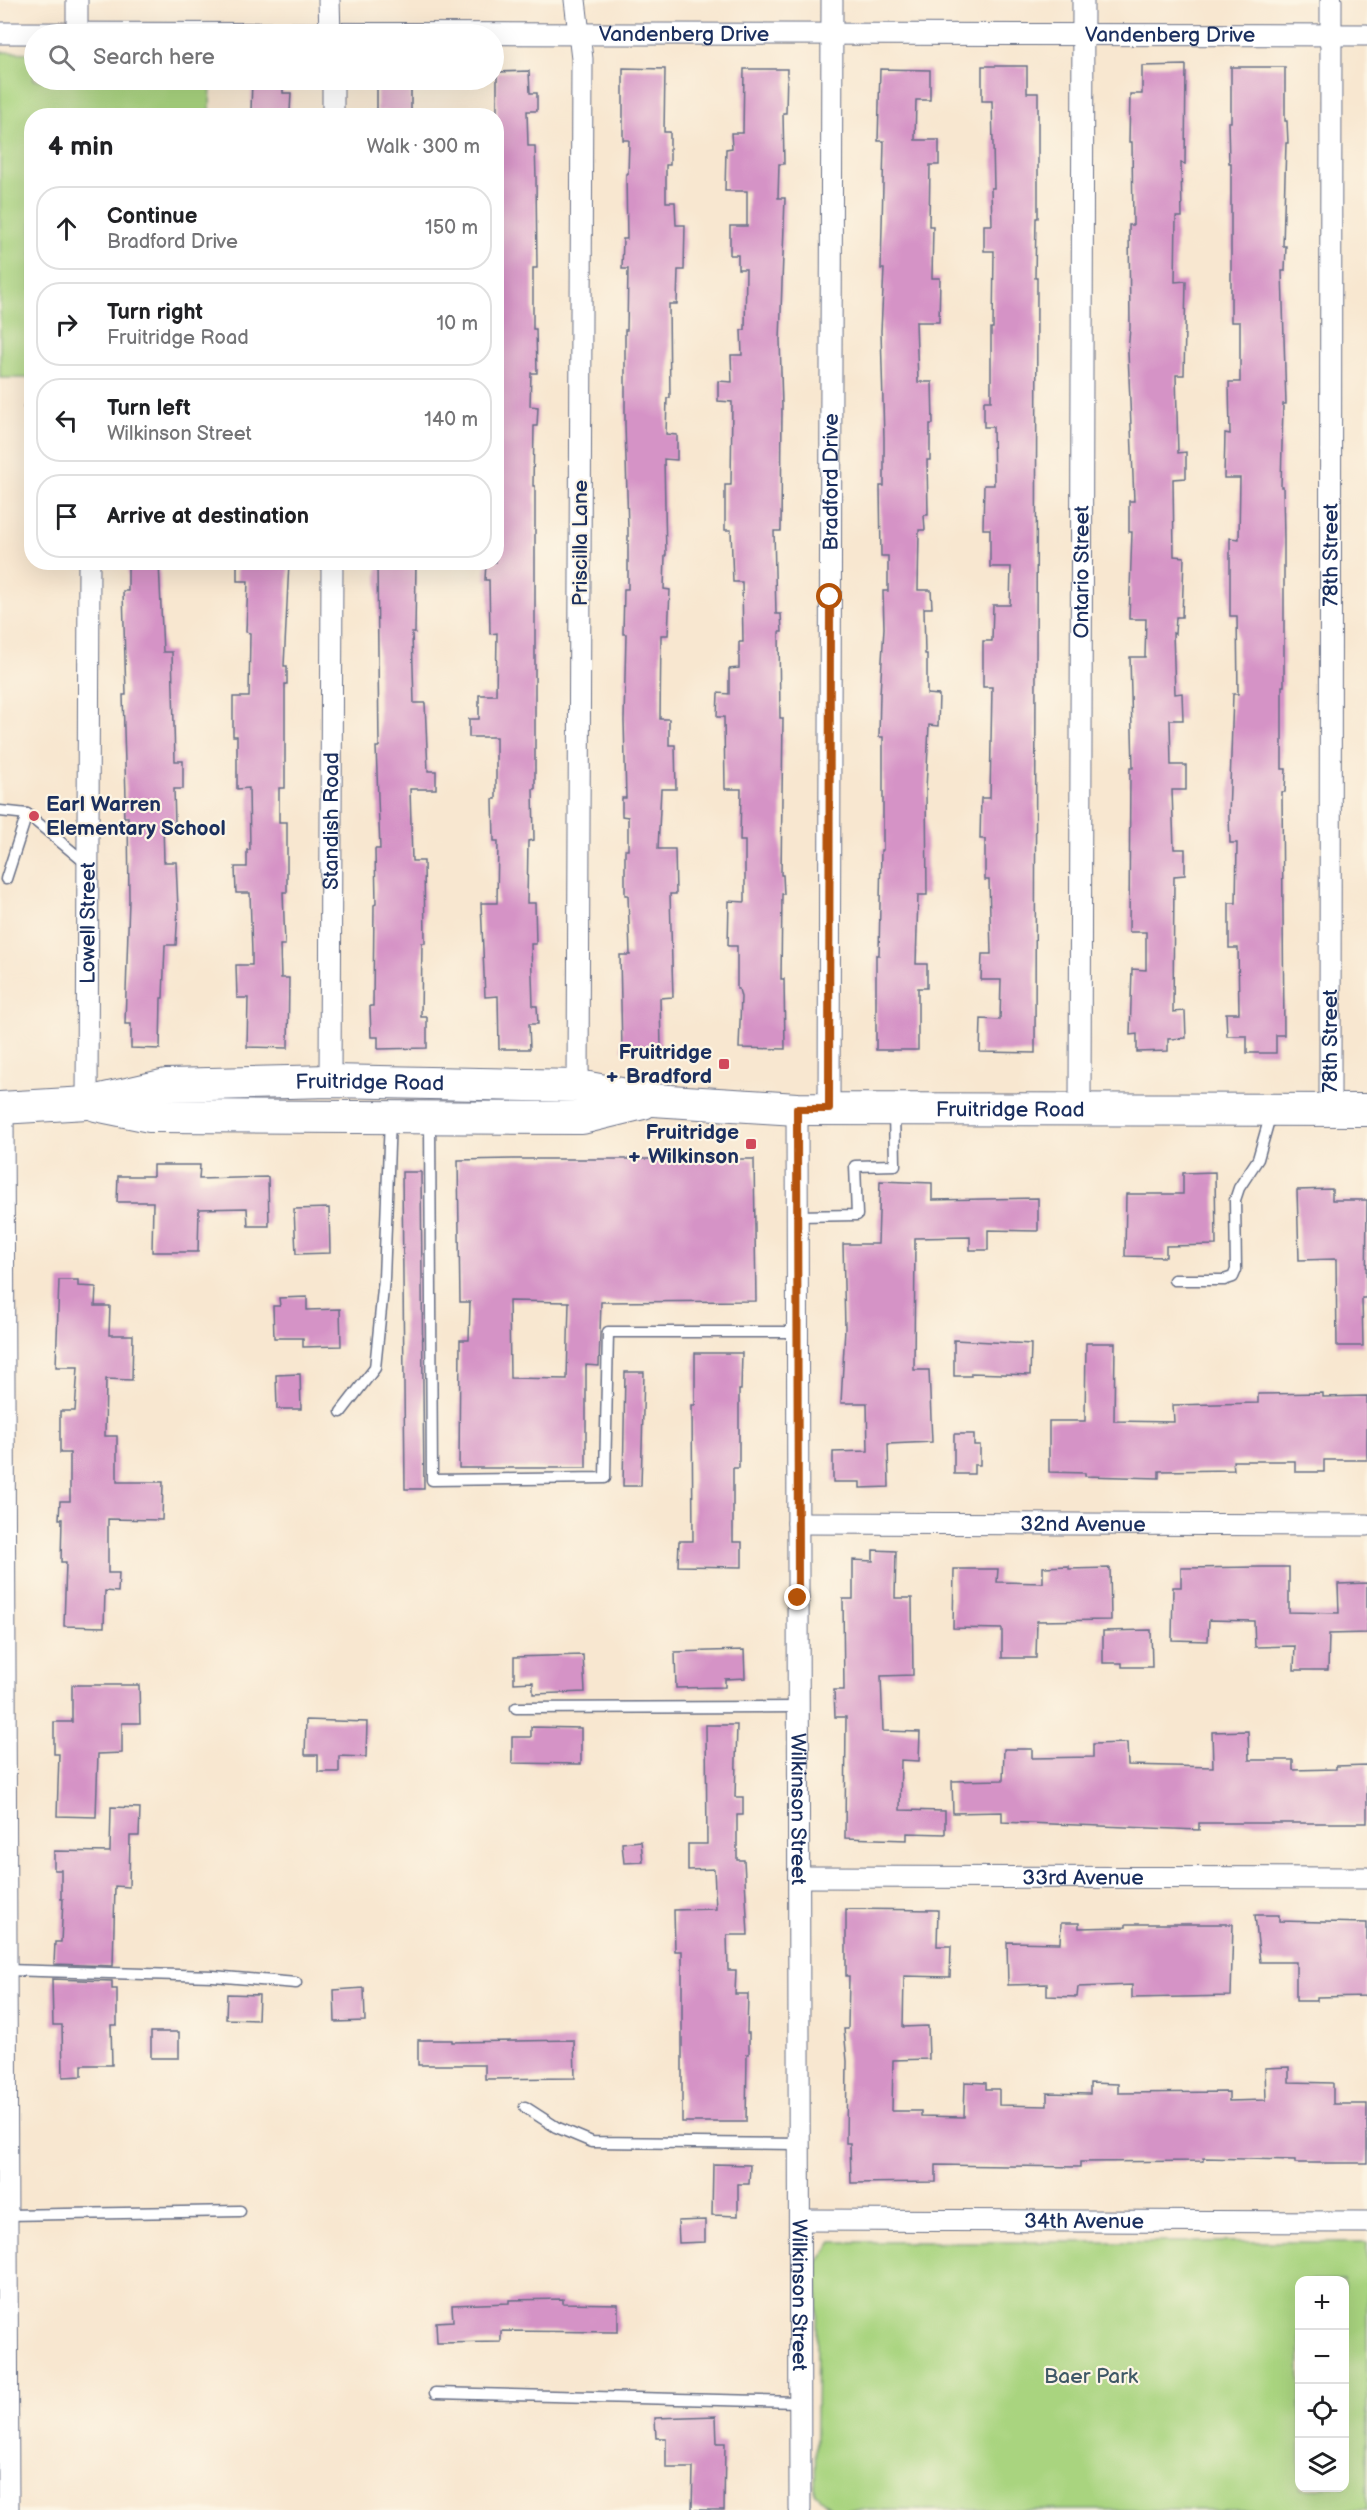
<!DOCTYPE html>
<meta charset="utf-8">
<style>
:root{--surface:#fff;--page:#f2f2f2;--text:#202124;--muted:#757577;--line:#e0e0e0}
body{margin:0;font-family:"Balsamiq Sans",sans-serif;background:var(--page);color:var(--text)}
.controls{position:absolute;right:18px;bottom:18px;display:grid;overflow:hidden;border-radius:12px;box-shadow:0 6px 24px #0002}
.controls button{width:54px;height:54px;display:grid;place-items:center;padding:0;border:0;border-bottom:2px solid var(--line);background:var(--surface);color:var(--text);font:30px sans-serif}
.stop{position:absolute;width:18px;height:18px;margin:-14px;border:4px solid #b45309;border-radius:50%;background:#fff}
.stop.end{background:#b45309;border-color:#fff;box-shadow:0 2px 6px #0008}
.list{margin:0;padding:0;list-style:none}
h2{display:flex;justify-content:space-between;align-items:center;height:78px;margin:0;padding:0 24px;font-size:26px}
h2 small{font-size:20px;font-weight:400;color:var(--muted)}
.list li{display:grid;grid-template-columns:39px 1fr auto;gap:18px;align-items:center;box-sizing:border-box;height:84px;margin:0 12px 12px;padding:0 12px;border:2px solid var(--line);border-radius:24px}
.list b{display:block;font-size:22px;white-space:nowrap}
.list p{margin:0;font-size:20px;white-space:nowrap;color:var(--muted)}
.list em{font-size:20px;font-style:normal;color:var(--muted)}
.icon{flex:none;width:33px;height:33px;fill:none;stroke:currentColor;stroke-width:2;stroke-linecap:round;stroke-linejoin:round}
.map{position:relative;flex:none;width:1367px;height:2510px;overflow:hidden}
.search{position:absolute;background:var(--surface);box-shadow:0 6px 24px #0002;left:24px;top:24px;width:480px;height:66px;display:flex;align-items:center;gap:15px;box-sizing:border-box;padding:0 21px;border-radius:33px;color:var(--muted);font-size:22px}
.panel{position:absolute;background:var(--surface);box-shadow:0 6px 24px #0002;left:24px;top:108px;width:480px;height:462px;border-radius:24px}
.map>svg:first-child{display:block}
.green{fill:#a9d47f;stroke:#62826e;stroke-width:1.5;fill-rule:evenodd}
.building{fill:#d593c6;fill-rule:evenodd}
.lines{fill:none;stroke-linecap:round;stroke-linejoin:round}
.lane-casing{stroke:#686f86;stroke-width:13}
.street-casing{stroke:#686f86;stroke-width:23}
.secondary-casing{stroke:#686f86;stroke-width:34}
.lane{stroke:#fff;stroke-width:10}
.street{stroke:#fff;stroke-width:21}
.secondary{stroke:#fff;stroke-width:32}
.route{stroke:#b45309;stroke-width:8}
.poi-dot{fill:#d1495b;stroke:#fcf5e5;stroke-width:2}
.labels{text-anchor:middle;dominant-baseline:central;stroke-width:4.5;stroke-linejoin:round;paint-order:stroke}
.street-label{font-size:21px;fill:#1b2f5e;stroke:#fcf5e5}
.poi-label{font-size:21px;font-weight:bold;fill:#1b2f5e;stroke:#fcf5e5;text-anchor:end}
.park-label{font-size:21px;fill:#3e5866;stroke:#fcf5e5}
</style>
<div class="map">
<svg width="1367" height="2510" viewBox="0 0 1367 2510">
<rect width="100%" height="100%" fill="#fcf5e5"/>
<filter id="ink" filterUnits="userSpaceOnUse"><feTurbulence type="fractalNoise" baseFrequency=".0167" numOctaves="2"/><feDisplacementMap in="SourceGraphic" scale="12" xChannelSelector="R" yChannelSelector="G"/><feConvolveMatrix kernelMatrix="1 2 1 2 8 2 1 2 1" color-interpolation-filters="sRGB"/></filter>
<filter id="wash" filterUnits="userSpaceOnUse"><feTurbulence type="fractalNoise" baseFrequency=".008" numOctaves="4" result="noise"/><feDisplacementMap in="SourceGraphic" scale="24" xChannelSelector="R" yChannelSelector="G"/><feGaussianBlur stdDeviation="1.35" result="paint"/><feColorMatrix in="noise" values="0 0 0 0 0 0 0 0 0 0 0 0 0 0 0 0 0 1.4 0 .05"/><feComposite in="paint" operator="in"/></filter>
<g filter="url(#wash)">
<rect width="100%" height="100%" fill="#f8e7d0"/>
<!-- green -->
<g class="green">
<path d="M0 52 34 53V80H211L210 115 32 116 31 378H0Z"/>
<path d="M833 2242H1367V2510H834L815 2493 818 2262ZM1300 2280H1344V2488H1300Z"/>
</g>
<g id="blocks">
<!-- building -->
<g class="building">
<path d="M1186 65 1185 164 1181 163 1182 217H1176L1175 282 1186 281 1184 375H1176L1178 453 1186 452V478L1173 479 1174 556 1184 557 1182 617H1176L1175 634 1173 633 1175 694 1182 693 1183 720H1170L1171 765H1186V790H1172L1174 849H1185V875L1174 876 1173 1012 1185 1011 1186 1038 1168 1039V1051L1137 1052V1034L1130 1035 1132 969 1146 970V932H1129L1130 768H1133L1130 657H1145L1146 619H1129L1132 532H1129V501H1134L1128 352 1130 328 1129 225H1133L1132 142H1129L1130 94H1142V66Z"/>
<path d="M982 66H1027V93H1038V218H1036L1035 278H1037L1035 1053 980 1052 981 1019 1000 1020 1001 980H981L982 954H991L989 880H985V839H980L981 798H990L992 687H983V641H992L993 605H1010L1011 567H990V529H983L984 485H994L993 427H984V401H991V328H993L994 251H984V225H992L991 188H994L992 101H982Z"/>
<path d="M1231 67H1285V121H1287L1288 143H1286L1283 246H1286L1285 271H1282L1286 404H1283L1281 487H1283L1284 539V686H1282V769H1286L1285 792H1282L1284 1035H1276V1053H1247V1036H1227L1226 1013H1239L1238 948H1229V903H1236L1237 843H1230L1229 817 1233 694H1238L1237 616H1230V538L1239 539 1240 478H1224L1225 433 1230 434 1229 382H1240V322H1231V163H1229L1228 122H1231Z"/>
<path d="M623 68 665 69 664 132H670V165H666V202H675L676 225H685L684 270H678L677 304H669L670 398H667L666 434 677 435V460L664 459 666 555H665L664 589 670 590 668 635H661L660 719H669V745H675L676 789H661L658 849H675L676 894H670L673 997 660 998 661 1049 622 1050 620 955H630L628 895H625V850H628V817L622 816V798H626L624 721 626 634H623L624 589H628V529L625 424V330H627L628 269H622L623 239H627L626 174H628L629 140H623Z"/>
<path d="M744 69H787L786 113H783L784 164H779L778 198H785L780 340 782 406 781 531H774L776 614H781L782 632H779L780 718H783L781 875H783L784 894H782L781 979H784L785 1049 739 1048 741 997 739 989H737V946H728L729 901 745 902V841H740L741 789H725L724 717H717L718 693 729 694V669L739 668V642H743L742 582H733L731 530H725V485H731L732 402 718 401V381L732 382 731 355H742L741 330H745L746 269H738V255H730V226H747V191H725L726 149 732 148 731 133H743Z"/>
<path d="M880 69 930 70V100H916L915 140H939V165H930L929 226H933L932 278H940L939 322H916L918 382H932L933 424H930V460H927L928 515H924L925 530H919L918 590H931L932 608H924L925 654H927V694L939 695 938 726 929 725 926 790 927 895H918L916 964H927V988H918V1050H876V955H879L881 850H883V737H879L880 694 884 628 883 591H888V556H881L880 486H884V438L881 331 884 269H881L884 141H878Z"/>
<path d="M529 71 530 93H537V111H527L528 146H535L536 178 537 268H533V329H536L537 373H531L530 406 538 407 537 426H534L533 486H535V789H533L534 840 528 841 527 903H535L536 944H531L533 1006H537L538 1024H529L530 1049H499L498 996 485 997 481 903H497L498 841H494L493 799H496V737H469V719H479V695H496L497 633 490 634 489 580H485L486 562H496L497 72Z"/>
<path d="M252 80H283V93H291L290 112 251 111Z"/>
<path d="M377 80H411V112L377 111Z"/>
<path d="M128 562H159L163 652H172L175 761H183V789H174L175 823H163L164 862H176L178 909 176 945H165L163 998H161L160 1049 131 1048V1024H125L129 899 128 817H124L123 798H126L123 695H126L123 591H128Z"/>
<path d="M237 562H289L284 666H287V684H285V788H279V822H287V892H283L285 945H280L281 978H289L288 1048 247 1047 248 998H237L236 965H252V953L250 893H236L235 867H247V850H250L249 788 237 789V736H233V697H249L250 633 246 632 248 581H237Z"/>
<path d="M377 562H416L415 633H412L414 703H425L428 771H436V789H410L412 861H424L425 943H422L421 1017H427V1048L378 1049V1037H371L370 1006H373L374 905 376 904 375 849H380L376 747H379Z"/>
<path d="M513 1159H754L756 1301 601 1302 599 1366 586 1365V1468H459L460 1340H469L470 1302H460L458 1160ZM509 1301 569 1302 567 1379 510 1378Z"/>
<path d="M153 1165H200L199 1179 268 1177 269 1226H248L247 1208 199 1209 198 1252H152L153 1202H117L118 1176H153Z"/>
<path d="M402 1172H421L424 1489H405Z"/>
<path d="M1215 1172 1216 1245 1166 1246V1257L1125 1256 1126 1194H1183V1173Z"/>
<path d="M880 1181 932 1183V1200L1038 1198V1231L988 1230V1250H970V1237L915 1238 914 1370H929L932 1442 888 1444 889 1487 860 1488V1482H833V1452L868 1451 867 1403H841L845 1328 843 1244H878Z"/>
<path d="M1332 1189V1200H1367L1366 1298H1362L1363 1346H1337L1336 1259 1299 1260 1297 1190Z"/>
<path d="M329 1208 330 1253 296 1254 294 1209Z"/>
<path d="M59 1280H78V1286L96 1287 95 1306H110L109 1335H133L132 1380 106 1379 105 1436H117V1482H163L162 1520 108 1519V1573H119L118 1592 105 1591 104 1627 64 1626 66 1562H61L62 1519H59L60 1501H70V1453H60V1411H75L78 1367H56Z"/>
<path d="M307 1297V1310L340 1309 341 1346 303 1347V1338H274L273 1306H280L279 1298Z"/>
<path d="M954 1340 1031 1344 1030 1375 971 1373V1376H954Z"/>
<path d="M1086 1343H1115L1114 1421 1174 1422 1173 1405 1258 1403V1394L1323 1393V1397L1367 1396V1460H1324V1472H1295V1461H1233L1234 1470 1159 1471V1478L1085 1476V1473L1049 1472V1421H1085Z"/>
<path d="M695 1353H742L741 1390H739V1468H733V1542H742V1567L678 1566 679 1541H693L692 1405H695Z"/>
<path d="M625 1372H644L641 1486H623Z"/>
<path d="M300 1374 301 1409H277L276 1375Z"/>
<path d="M954 1434H974V1445H980V1465H974V1474H954Z"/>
<path d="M873 1550 896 1551 895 1598H912L913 1675 881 1676 883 1731 920 1732 919 1761 901 1760 900 1810 945 1811V1834L907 1833V1840L845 1838 846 1717H835L834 1690H844L843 1599H853V1560L873 1561Z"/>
<path d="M1069 1566V1569L1110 1568 1111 1620 1037 1621 1036 1658H1002V1629L953 1628 954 1569H998L997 1582 1043 1583V1567Z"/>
<path d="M1262 1567H1289V1612L1339 1613 1338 1584 1367 1583V1633L1329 1634 1328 1670H1294L1295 1646 1255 1647 1254 1621 1209 1620 1208 1641 1172 1640 1173 1587H1181V1568Z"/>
<path d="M1151 1630 1152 1667H1122V1663H1103V1631Z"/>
<path d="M744 1650 745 1678 725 1679V1687L676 1688 675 1652Z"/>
<path d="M583 1655 585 1692 533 1694V1682L514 1683V1657Z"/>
<path d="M72 1685H139L140 1723H122V1753L98 1754 96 1817 57 1816 59 1754H54V1722H72Z"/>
<path d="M306 1720 367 1722 366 1757 339 1756V1772H318V1755H305Z"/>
<path d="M706 1725H737L735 1797H743V1815H737V1860H744L748 1935H727L728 1970H736L735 1994H748L747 2033H749V2054H747L746 2122H682V1951H675L674 1910 716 1909 714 1869 688 1870V1844H707Z"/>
<path d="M531 1727 581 1728V1764L512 1763V1737H531Z"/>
<path d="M1248 1731 1249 1760H1293V1770L1336 1769V1766L1367 1765V1823H1199V1830L1002 1822V1812L953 1813 952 1781 1003 1780 1004 1749H1032V1758L1093 1757V1744L1127 1743 1128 1765 1213 1767 1212 1732Z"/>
<path d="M111 1807 140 1808 139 1836H130L129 1887 115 1886 113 1966 54 1964 55 1942H61L63 1899H61V1870H54V1851L110 1852Z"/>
<path d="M641 1841 643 1862 624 1863 622 1843Z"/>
<path d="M846 1909 938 1910 937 1946H951L950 1977 904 1976 903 2027 928 2026 929 2059 893 2060 892 2111H921V2116L964 2117 965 2082 986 2083V2089H999V2105L1047 2106V2093L1090 2094V2083L1118 2084V2093L1229 2092V2101L1266 2100 1265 2068 1289 2067V2082L1333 2083V2104H1367V2163H1295V2160L1204 2158V2161L1080 2162V2167L936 2165V2182L851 2183 850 2143H846L847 2061 844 2029H848L849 1976H846Z"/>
<path d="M1255 1915H1279V1921L1367 1923V1996L1317 1997V2001H1296V1962H1260Z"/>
<path d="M1061 1923H1079V1928L1126 1927V1924H1233L1231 1996 1132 1998V1985L1078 1987 1077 1997 1047 1996V1984L1008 1985 1007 1942 1060 1943Z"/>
<path d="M52 1979 112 1981V1989H117V2025H111L112 2065H82V2076L63 2077 62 2025H53Z"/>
<path d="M364 1988 365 2021 335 2022 334 1990Z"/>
<path d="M227 1994 259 1995 258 2020 226 2019Z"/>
<rect x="151" y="2032" width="28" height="26"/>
<path d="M418 2040H452V2042L574 2040 575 2078 485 2079V2065H418Z"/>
<path d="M713 2164 750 2165 749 2184H738V2216L712 2215Z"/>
<path d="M705 2220V2242L679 2243 678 2221Z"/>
<path d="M563 2299V2303L618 2304V2332L501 2331V2342L437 2343 436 2322 453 2321 452 2305 509 2303V2300Z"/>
<path d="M716 2416 717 2443H725L724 2510H692L693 2468H666V2438H656L655 2418Z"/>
</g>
</g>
</g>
<g filter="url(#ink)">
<use href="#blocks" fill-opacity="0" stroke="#686f86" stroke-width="1.5"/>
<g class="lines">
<defs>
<g id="lane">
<path d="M29 407H32"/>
<path d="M0 811 27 814 87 864"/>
<path d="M6 879 27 814"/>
<path d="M430 1121 432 1480 605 1478 608 1332H797"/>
<path d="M797 1216 857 1215 855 1166 895 1165 894 1111"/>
<path d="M1174 1280H1224L1233 1277 1236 1270 1235 1200 1239 1188 1258 1159 1271 1113"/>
<path d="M341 1412 375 1368 384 1279 390 1118"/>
<path d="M516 1708 799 1707"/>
<path d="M6 1970 213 1976 296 1983"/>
<path d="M525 2107 556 2127 592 2142 800 2144"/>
<path d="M7 2215 240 2211"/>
<path d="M435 2393 800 2402"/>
</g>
<g id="street">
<path d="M77 0V33"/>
<path d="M329 0 330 34"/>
<path d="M575 0 582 59 578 1086"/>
<path id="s1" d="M0 33 1367 35"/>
<path d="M333 80V116"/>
<path id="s2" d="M330 1081 332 562"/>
<path id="s3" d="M87 1103 89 562"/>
<path d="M3 1108 8 2510"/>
<path id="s4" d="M797 1109 800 2510"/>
<path id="s5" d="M829 1109 832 0"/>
<path id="s6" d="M1080 1110 1083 0"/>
<path id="s7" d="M1330 1110 1331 0"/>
<path id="s8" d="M798 1523 1367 1525"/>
<path id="s9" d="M799 1877 1367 1878"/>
<path id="s10" d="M800 2220 1367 2222"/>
</g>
<g id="secondary">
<path d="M96 1105 150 1116 582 1118 643 1103"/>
<path id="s11" d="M0 1108 87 1103 166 1085 330 1081 578 1086 653 1100 797 1109 1367 1110"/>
</g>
</defs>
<!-- lane casing -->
<use href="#lane" class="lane-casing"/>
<!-- street casing -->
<use href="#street" class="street-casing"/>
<!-- secondary casing -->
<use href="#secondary" class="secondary-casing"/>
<!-- lane -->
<use href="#lane" class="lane"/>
<!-- street -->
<use href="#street" class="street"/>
<!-- secondary -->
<use href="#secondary" class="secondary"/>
</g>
</g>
<g class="lines" filter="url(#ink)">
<!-- route -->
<path class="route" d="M798 1598 797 1109H829L830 597"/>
</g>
<!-- markers -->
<g class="poi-dot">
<circle cx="34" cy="816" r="6"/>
<rect x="718" y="1058" width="12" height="12" rx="3"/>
<rect x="745" y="1138" width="12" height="12" rx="3"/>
</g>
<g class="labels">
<!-- street labels -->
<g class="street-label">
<text stroke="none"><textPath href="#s1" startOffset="684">Vandenberg Drive</textPath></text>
<text stroke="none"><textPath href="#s1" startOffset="1170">Vandenberg Drive</textPath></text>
<text stroke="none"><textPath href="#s5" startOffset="627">Bradford Drive</textPath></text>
<text transform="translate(580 543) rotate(-90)">Priscilla Lane</text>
<text stroke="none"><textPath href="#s7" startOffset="555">78th Street</textPath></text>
<text stroke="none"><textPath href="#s6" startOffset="538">Ontario Street</textPath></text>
<text stroke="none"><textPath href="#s2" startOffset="260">Standish Road</textPath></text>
<text stroke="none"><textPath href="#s3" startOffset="180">Lowell Street</textPath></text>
<text stroke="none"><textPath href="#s7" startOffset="69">78th Street</textPath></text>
<text stroke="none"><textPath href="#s11" startOffset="372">Fruitridge Road</textPath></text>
<text stroke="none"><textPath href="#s11" startOffset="1014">Fruitridge Road</textPath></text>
<text stroke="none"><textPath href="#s8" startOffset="285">32nd Avenue</textPath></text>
<text stroke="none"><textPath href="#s4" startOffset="700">Wilkinson Street</textPath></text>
<text stroke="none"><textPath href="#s9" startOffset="284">33rd Avenue</textPath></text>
<text stroke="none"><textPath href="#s10" startOffset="284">34th Avenue</textPath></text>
<text stroke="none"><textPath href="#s4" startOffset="1186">Wilkinson Street</textPath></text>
</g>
<!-- poi labels -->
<g class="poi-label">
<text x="46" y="804" text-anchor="start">Earl Warren<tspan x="46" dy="24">Elementary School</tspan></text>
<text x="712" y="1052">Fruitridge<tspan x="712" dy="24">+ Bradford</tspan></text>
<text x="739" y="1132">Fruitridge<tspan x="739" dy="24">+ Wilkinson</tspan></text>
</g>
<!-- park labels -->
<g class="park-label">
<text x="1091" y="2376">Baer Park</text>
</g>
</g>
</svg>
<div class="controls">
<button>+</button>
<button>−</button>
<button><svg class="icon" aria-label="locate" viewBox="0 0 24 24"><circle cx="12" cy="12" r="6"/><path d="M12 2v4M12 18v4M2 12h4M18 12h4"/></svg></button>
<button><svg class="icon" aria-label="layers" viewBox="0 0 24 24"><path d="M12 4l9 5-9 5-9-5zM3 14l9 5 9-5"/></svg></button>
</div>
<div class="stop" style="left:830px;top:597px"></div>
<div class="stop end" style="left:798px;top:1598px"></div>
<div class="search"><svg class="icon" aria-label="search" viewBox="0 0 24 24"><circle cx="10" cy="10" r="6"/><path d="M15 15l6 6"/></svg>Search here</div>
<section class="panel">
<h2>4 min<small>Walk · 300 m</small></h2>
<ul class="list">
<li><svg class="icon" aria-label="ahead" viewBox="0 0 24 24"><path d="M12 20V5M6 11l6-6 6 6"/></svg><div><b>Continue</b><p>Bradford Drive</p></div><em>150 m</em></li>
<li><svg class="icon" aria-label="right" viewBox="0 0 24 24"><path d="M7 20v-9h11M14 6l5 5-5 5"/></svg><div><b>Turn right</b><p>Fruitridge Road</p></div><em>10 m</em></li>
<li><svg class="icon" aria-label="left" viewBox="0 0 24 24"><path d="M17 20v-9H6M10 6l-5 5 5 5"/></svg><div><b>Turn left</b><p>Wilkinson Street</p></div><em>140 m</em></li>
<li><svg class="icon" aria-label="arrive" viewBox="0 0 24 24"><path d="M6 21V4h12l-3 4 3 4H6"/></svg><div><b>Arrive at destination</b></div></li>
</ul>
</section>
</div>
